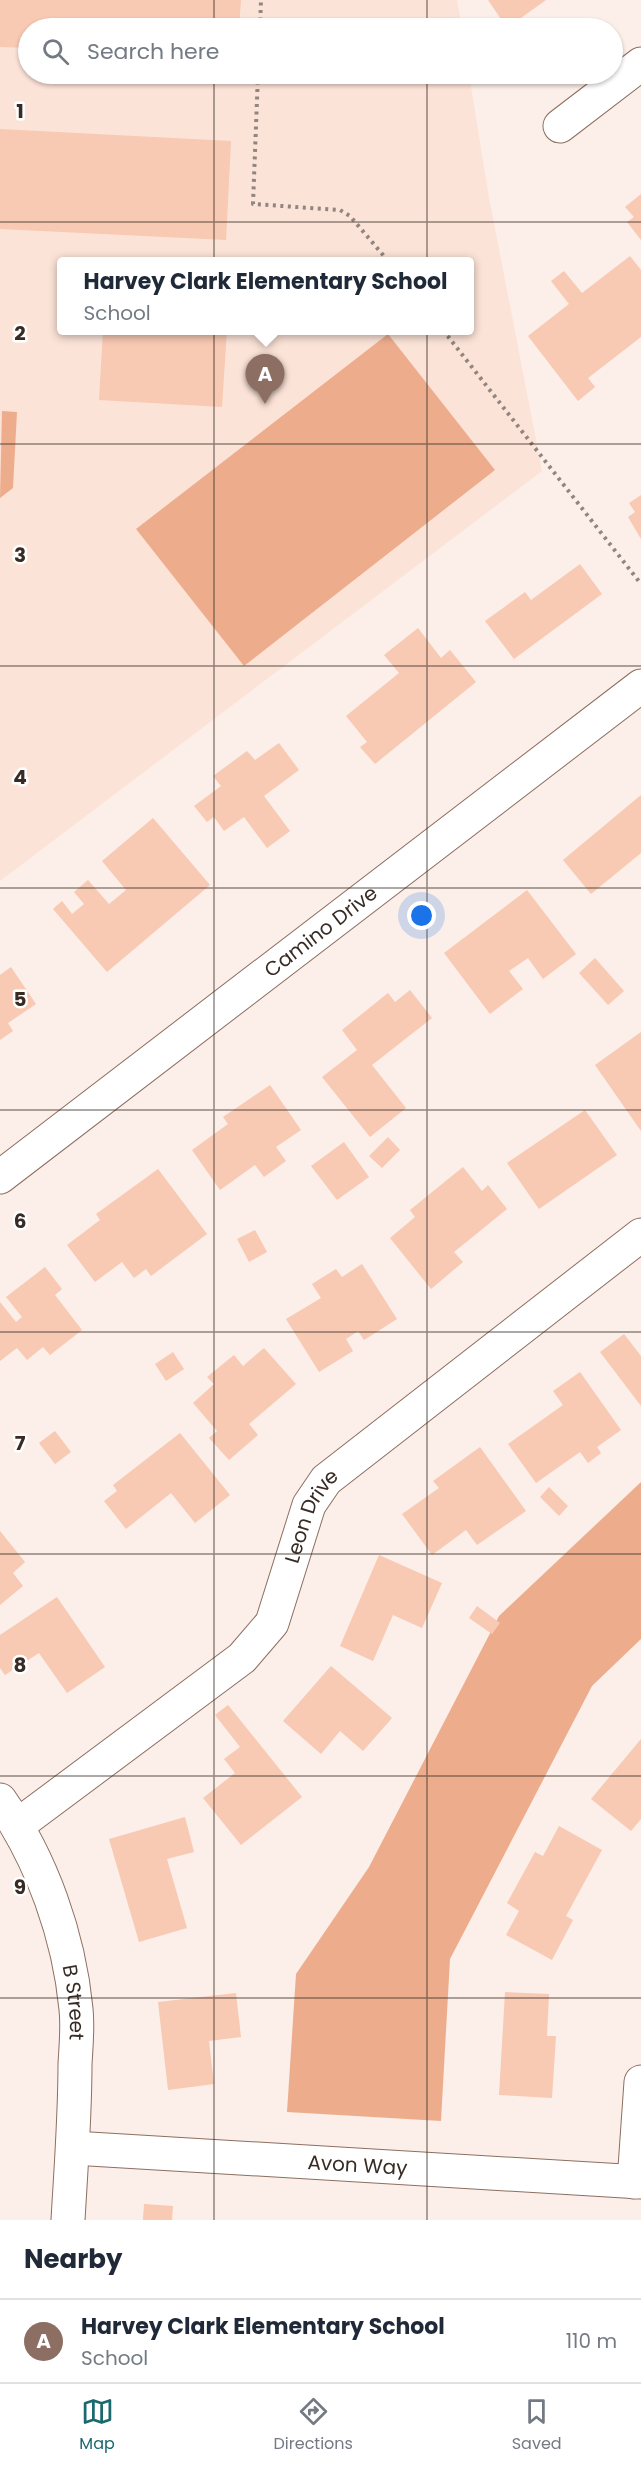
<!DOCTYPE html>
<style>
:root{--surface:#fff;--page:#f2f2f3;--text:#1f2937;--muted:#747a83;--line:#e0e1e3;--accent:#1b686f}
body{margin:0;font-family:Poppins,sans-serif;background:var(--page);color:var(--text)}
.you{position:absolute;left:422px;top:916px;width:21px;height:21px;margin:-15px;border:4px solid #fff;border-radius:50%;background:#1a73e8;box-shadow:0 0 0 9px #1a73e833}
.badge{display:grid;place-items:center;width:39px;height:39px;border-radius:50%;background:var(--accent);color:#fff;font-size:20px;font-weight:700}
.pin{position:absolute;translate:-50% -50px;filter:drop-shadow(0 2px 3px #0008)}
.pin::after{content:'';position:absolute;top:32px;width:21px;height:18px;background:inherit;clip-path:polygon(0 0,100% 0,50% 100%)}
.popup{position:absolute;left:57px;top:257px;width:417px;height:78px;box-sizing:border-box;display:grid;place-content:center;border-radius:6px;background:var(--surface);filter:drop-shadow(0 2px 4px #0005);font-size:20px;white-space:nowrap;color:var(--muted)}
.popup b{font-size:22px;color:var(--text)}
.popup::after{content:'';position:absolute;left:50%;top:100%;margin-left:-12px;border:12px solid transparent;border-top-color:var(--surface)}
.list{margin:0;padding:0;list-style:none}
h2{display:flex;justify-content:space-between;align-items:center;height:78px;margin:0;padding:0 24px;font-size:26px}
h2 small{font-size:20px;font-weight:400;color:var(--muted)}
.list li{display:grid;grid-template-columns:39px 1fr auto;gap:18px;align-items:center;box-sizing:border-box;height:84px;padding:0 24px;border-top:2px solid var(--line)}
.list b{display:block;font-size:22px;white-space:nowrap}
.list p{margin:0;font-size:20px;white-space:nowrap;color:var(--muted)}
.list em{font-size:20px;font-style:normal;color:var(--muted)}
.icon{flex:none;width:33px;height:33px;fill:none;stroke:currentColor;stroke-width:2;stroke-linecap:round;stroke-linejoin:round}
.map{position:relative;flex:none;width:641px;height:2220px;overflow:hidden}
.search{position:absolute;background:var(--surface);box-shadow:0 2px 4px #0004;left:18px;right:18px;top:18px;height:66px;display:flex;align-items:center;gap:15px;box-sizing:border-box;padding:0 21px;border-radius:33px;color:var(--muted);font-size:22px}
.sheet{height:162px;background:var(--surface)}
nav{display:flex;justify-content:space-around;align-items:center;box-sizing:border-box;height:84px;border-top:2px solid var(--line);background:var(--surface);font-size:16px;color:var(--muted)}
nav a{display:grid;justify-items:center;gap:3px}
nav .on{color:var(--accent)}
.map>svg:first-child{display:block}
.built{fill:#fce3d7;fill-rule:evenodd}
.green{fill:#edad8d}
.building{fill:#f8c9b3}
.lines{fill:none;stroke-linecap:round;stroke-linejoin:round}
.minor-casing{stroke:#8c6f61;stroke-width:35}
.path{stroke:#92857f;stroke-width:4;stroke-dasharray:3 4.5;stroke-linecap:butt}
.minor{stroke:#fff;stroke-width:33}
.grid{fill:none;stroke:#372b25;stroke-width:1.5;stroke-opacity:0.55}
.labels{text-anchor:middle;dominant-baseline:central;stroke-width:5;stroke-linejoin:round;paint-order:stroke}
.street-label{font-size:20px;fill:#372b25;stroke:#fff}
.grid-label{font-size:20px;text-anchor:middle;font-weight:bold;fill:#372b25;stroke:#fff;stroke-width:5;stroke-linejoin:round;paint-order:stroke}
</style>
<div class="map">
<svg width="641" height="2220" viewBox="0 0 641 2220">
<rect width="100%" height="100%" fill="#fceee8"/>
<!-- built -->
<path class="built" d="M0 0H457L462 28H28V74H469L488 192 542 471 0 881ZM61 262H469V330H61Z"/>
<!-- green -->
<g class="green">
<path d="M388 334 495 470 244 666 136 529Z"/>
<path d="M2 411 17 412 13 488 0 498Z"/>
<path d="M641 1482V1639L592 1686 450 1959 441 2121 287 2112 296 1974 369 1867 499 1616Z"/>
</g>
<!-- building -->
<g class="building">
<path d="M0 0H241L239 28H28V48L0 47Z"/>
<path d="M488 0H546L507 28Z"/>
<path d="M0 129 231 141 226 240 0 229Z"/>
<path d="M641 194V240L627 222 634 217 625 207Z"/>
<path d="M630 256 641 270V337L588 378 595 387 578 401 528 336 569 304 551 281 564 271 582 293Z"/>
<path d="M103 330H227L222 407 99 400Z"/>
<path d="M641 495V539L628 517 635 512 629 503Z"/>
<path d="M580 564 602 594 514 659 485 621 525 592 531 600Z"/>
<path d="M418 628 441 658 450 650 476 682 375 764 360 747 367 742 346 716 399 673 384 655Z"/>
<path d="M279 743 299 770 264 796 290 831 267 848 244 817 224 831 214 817 207 822 194 806 221 786 213 776 247 751 255 760Z"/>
<path d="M641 795V853L591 894 563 860Z"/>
<path d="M153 818 210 885 107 972 53 909 62 901 72 914 84 904 74 892 88 880 109 904 126 890 102 861Z"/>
<path d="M527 890 576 954 543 979 528 958 509 971 523 989 490 1014 444 953Z"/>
<path d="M595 958 624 991 608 1005 579 973Z"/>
<path d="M11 967 36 1004 8 1023 13 1031 0 1040V975Z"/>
<path d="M410 990 432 1018 372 1065 406 1108 370 1137 322 1077 357 1050 342 1030 388 993 395 1002Z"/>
<path d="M641 1032V1131L595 1065Z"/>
<path d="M270 1085 301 1130 276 1147 286 1161 264 1177 255 1165 220 1190 192 1150 228 1124 223 1117Z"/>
<path d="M585 1110 617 1155 539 1209 507 1163Z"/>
<path d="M388 1137 400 1150 382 1168 369 1156Z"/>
<path d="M344 1142 369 1177 337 1200 311 1166Z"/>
<path d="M463 1167 482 1191 488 1185 507 1209 454 1252 463 1262 431 1289 390 1238 415 1217 410 1210Z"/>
<path d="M158 1169 207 1234 151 1276 146 1269 134 1278 122 1262 95 1282 67 1245 100 1220 96 1214Z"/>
<path d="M255 1230 267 1252 249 1262 237 1239Z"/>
<path d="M362 1264 397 1319 364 1340 358 1331 346 1339 353 1351 319 1372 286 1319 321 1298 312 1284 336 1269 342 1277Z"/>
<path d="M45 1267 62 1289 55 1295 82 1330 50 1355 43 1347 27 1360 17 1348 0 1361V1302L16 1322 22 1317 6 1297Z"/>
<path d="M624 1334 641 1356V1406L600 1352Z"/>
<path d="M264 1348 296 1384 249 1424 258 1435 229 1460 209 1438 217 1431 193 1403 214 1384 207 1377 234 1355 243 1366Z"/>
<path d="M173 1352 184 1369 166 1381 155 1364Z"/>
<path d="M580 1372 621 1430 597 1447 601 1453 588 1463 580 1452 536 1483 508 1444 563 1405 553 1391Z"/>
<path d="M55 1431 71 1452 55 1464 39 1443Z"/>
<path d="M180 1433 230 1495 195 1523 171 1493 126 1529 104 1501 117 1491 113 1485Z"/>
<path d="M480 1447 526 1511 477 1545 466 1530 432 1555 402 1514 439 1488 433 1481Z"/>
<path d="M549 1487 568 1506 559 1516 540 1497Z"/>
<path d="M0 1531 25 1562 13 1573 23 1586 0 1605Z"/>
<path d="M379 1555 442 1583 422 1628 393 1615 373 1661 340 1646Z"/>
<path d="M57 1597 105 1667 67 1693 39 1653 5 1675 0 1668V1635Z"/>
<path d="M477 1606 500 1623 492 1634 469 1618Z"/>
<path d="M331 1666 392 1718 363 1751 340 1731 321 1754 283 1721Z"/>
<path d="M228 1705 302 1797 241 1845 203 1798 235 1773 224 1759 240 1747 215 1715Z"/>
<path d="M641 1739V1819L631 1831 591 1799Z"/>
<path d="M185 1817 194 1852 167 1859 187 1928 139 1942 109 1839Z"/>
<path d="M559 1826 602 1850 566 1916 573 1920 552 1960 506 1935 519 1911 507 1903 535 1852 543 1856Z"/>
<path d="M505 1992 549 1994 547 2036H556L552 2098 499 2095Z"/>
<path d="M236 1993 241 2037 209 2041 214 2084 168 2090 158 2002Z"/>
<path d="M144 2204 173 2206 172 2220H143Z"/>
</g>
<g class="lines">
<defs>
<g id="minor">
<path d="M560 126 641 64"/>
<path id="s1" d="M0 1177 641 686"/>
<path id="s2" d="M0 1800C42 1860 69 1936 76 2009 78 2027 76 2046 75 2064 75 2116 71 2168 68 2220"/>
<path id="s3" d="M18 1825 242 1658 272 1623 309 1505 326 1480 641 1235"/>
<path id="s4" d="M73 2148 641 2182"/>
<path d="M634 2182 641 2082"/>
</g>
</defs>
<!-- minor casing -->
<use href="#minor" class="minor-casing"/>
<!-- path -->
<g class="path">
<path d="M260 28 261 0"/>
<path d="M258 74 253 204 340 210 350 216 389 262"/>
<path d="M443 330 641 584"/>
</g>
<!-- minor -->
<use href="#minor" class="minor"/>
</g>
<!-- grid -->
<path class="grid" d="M214 0V28M427 0V28M214 74V2220M427 74V2220M0 222H641M0 444H641M0 666H641M0 888H641M0 1110H641M0 1332H641M0 1554H641M0 1776H641M0 1998H641"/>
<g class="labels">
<!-- street labels -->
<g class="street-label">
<text stroke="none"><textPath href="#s1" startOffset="404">Camino Drive</textPath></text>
<text stroke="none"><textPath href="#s3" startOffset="440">Leon Drive</textPath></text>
<text stroke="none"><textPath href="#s2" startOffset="218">B Street</textPath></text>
<text stroke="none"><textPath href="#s4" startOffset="285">Avon Way</textPath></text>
</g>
</g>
<g class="grid-label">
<text x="20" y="118">1</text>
<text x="20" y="340">2</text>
<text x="20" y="562">3</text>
<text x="20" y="784">4</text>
<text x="20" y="1006">5</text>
<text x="20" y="1228">6</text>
<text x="20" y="1450">7</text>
<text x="20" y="1672">8</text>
<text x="20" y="1894">9</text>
</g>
</svg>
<div class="you"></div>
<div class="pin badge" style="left:265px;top:404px;background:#8d6e63">A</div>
<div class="popup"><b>Harvey Clark Elementary School</b>School</div>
<div class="search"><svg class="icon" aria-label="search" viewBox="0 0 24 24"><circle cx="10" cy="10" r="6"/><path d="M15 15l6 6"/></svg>Search here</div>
</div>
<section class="sheet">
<h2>Nearby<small></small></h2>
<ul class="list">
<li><span class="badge" style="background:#8d6e63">A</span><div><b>Harvey Clark Elementary School</b><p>School</p></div><em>110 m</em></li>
</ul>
</section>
<nav>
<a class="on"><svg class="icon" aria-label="map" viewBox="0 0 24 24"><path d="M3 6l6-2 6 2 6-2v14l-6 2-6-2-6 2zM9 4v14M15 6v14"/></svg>Map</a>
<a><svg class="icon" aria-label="directions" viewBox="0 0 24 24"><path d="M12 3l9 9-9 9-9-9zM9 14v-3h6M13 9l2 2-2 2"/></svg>Directions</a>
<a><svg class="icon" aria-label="saved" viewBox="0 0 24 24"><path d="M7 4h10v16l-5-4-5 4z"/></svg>Saved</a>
</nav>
